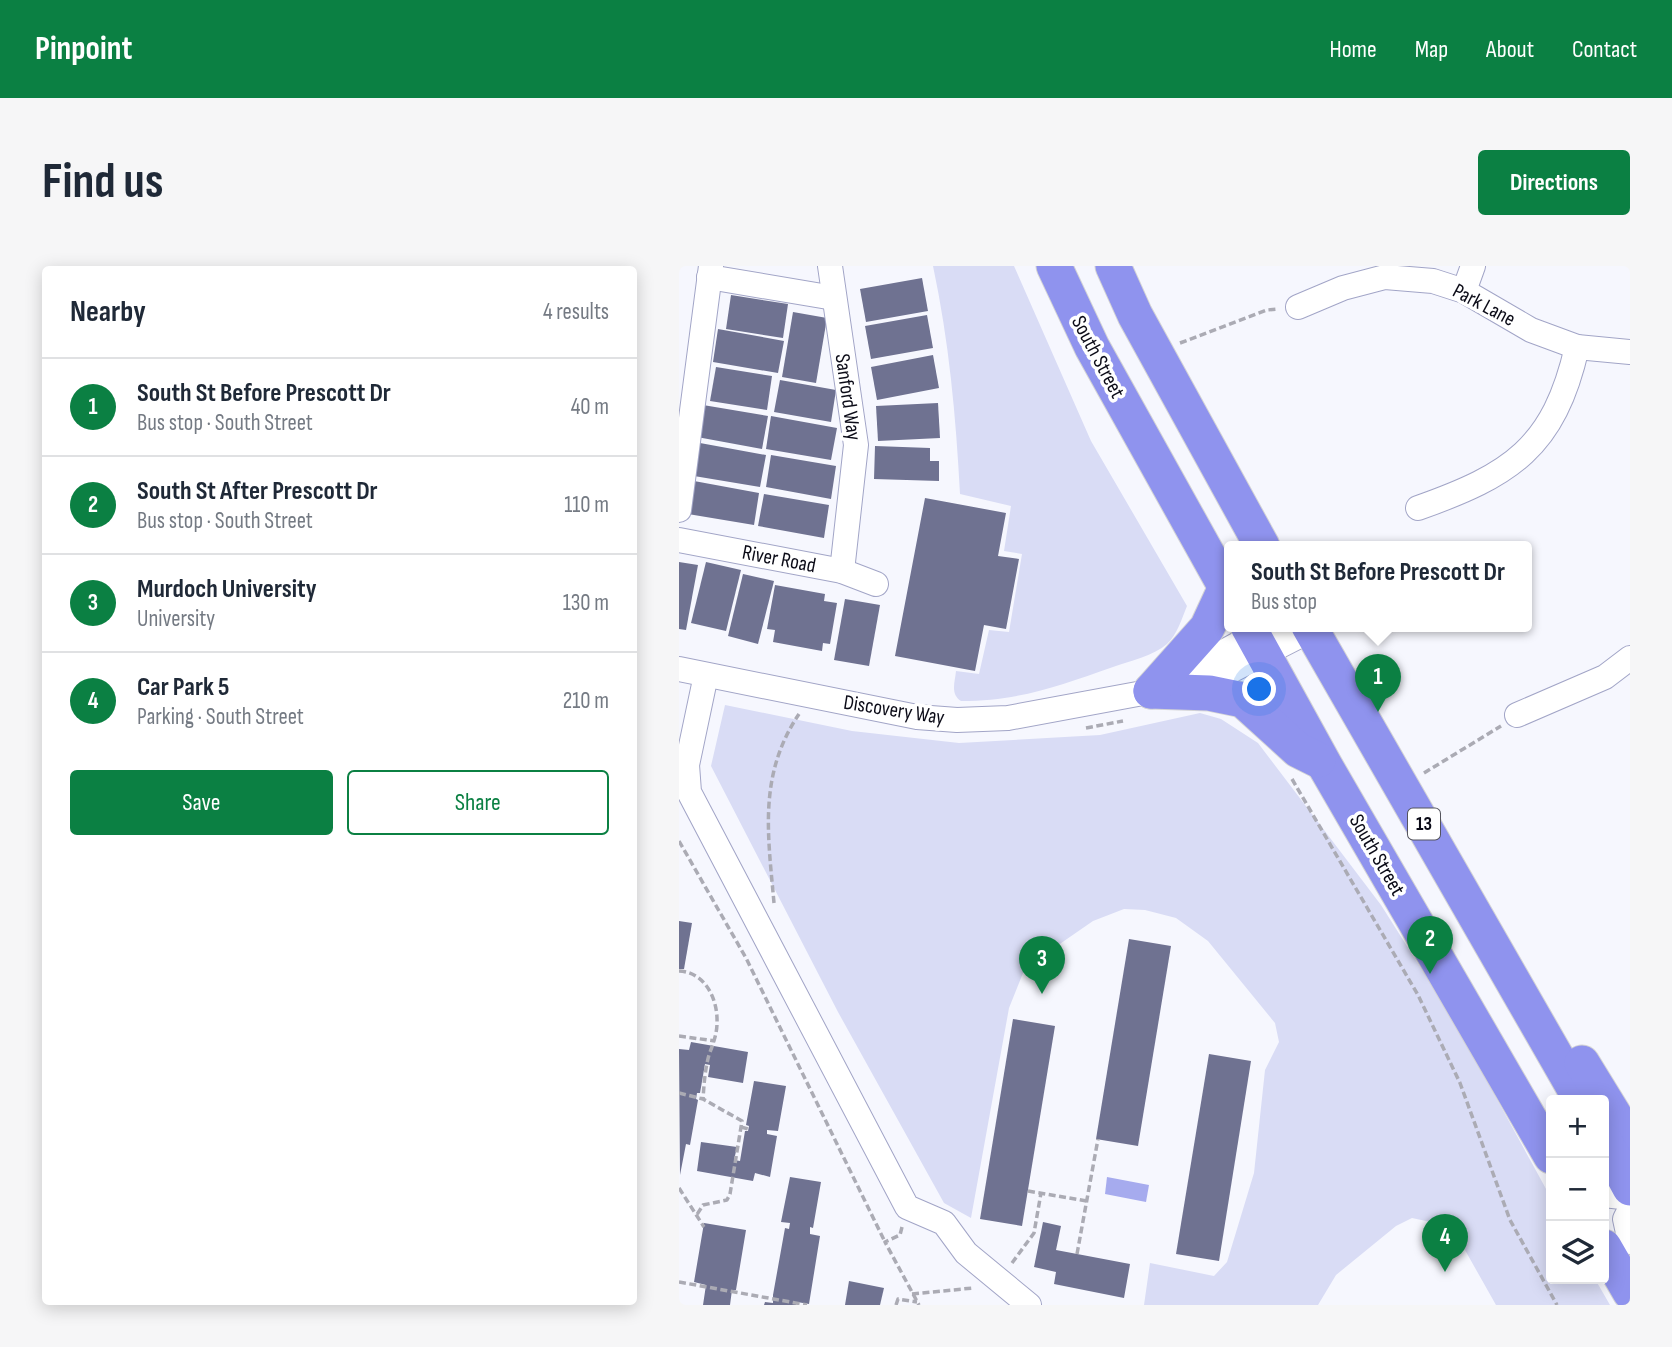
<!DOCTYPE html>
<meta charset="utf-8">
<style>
:root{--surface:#fff;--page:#f6f6f7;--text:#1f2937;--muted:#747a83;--line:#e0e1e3;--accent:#0b8043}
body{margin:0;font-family:"Sofia Sans Condensed",sans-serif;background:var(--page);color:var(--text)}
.controls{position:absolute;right:21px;bottom:21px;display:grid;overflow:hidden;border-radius:7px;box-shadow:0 4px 18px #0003}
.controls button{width:63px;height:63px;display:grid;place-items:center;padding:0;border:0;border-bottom:2px solid var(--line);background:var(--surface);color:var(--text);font:35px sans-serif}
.you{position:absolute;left:581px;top:424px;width:24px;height:24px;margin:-18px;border:5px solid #fff;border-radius:50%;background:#1a73e8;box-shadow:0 0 0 10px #1a73e833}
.badge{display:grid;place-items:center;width:46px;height:46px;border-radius:50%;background:var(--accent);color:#fff;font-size:23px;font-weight:700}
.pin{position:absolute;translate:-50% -58px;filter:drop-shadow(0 2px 4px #0008)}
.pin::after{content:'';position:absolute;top:37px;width:24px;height:21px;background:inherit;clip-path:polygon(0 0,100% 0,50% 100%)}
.popup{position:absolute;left:545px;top:275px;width:308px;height:91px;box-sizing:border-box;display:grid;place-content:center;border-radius:7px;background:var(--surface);filter:drop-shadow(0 2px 5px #0005);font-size:23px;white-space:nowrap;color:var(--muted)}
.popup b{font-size:26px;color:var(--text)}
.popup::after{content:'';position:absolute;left:50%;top:100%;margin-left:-14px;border:14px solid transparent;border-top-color:var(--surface)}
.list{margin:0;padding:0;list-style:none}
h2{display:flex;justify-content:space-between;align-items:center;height:91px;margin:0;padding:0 28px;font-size:30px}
h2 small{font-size:23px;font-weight:400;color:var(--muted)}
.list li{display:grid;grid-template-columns:46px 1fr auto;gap:21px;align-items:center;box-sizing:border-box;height:98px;padding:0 28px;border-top:2px solid var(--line)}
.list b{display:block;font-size:26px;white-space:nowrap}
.list p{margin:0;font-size:23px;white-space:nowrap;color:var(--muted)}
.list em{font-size:23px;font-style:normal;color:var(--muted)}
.actions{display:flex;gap:14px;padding:21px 28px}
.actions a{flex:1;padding:16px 0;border:2px solid var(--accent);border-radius:7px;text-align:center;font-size:24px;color:var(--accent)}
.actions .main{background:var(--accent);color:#fff}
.icon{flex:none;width:38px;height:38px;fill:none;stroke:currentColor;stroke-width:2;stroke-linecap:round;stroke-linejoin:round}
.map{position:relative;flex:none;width:951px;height:1039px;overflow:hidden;border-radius:7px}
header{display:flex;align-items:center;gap:42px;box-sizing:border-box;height:98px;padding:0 35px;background:var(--accent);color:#fff}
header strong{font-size:33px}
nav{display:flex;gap:38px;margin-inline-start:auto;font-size:24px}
.intro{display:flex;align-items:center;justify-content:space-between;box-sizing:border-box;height:168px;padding:0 42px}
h1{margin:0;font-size:49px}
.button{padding:18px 32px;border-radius:7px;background:var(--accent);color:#fff;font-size:24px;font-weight:700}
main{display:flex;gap:42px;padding:0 42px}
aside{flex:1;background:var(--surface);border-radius:7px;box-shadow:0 4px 18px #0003}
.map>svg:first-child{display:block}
.green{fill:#d9dcf5}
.water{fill:#a6abee}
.building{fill:#6f7291}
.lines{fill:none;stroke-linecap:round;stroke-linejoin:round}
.minor-casing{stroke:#a2a5c7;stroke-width:26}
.highway-casing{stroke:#d3d3d5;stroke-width:37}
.path{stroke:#ababb4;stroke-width:3.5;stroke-dasharray:7 3.5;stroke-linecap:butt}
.minor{stroke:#fff;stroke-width:24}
.highway{stroke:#8f93ee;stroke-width:35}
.labels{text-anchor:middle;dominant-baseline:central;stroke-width:7;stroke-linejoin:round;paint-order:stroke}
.shield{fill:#fff;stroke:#54545d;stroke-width:2}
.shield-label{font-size:19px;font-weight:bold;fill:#0b0b17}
.street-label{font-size:21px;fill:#0b0b17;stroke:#fff}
</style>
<header>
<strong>Pinpoint</strong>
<nav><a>Home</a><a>Map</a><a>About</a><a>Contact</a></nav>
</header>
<div class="intro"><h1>Find us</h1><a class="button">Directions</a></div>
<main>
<aside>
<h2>Nearby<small>4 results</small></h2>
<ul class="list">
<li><span class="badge">1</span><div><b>South St Before Prescott Dr</b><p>Bus stop · South Street</p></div><em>40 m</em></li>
<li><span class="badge">2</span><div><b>South St After Prescott Dr</b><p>Bus stop · South Street</p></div><em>110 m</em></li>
<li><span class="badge">3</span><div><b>Murdoch University</b><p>University</p></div><em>130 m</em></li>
<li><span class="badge">4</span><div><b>Car Park 5</b><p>Parking · South Street</p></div><em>210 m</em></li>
</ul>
<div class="actions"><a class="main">Save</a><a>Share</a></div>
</aside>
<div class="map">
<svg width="951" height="1039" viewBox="0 0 951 1039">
<rect width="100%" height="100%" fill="#f6f7fe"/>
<!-- green -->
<g class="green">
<path d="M254 0H335L412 175 508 340C503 352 498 369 488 378 474 390 451 395 434 401 380 420 340 435 282 435 271 428 276 416 277 405L300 408 310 364 330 366 343 288 325 285 332 240 281 228C277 151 270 75 254 0Z"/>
<path d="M46 439 173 465 280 477 421 469 521 447 542 453 579 477 702 639 774 753 872 932V1013H916L931 1039H817L782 977 761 958 733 952 717 960 657 1009 639 1039H465L471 997 535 1010 548 996 575 907 586 804 600 776 596 757 529 675 497 652 466 644 445 643 414 655 346 702 330 742 292 952 265 937 159 746 32 500Z"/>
</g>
<!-- water -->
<path class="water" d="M428 911 470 919 467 936 426 928Z"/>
<!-- building -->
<g class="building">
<path d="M243 12 249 45 187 56 181 23Z"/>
<path d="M52 29 109 38 104 72 47 63Z"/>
<path d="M114 46 148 52 137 117 103 111Z"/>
<path d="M248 49 254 82 192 93 186 60Z"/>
<path d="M39 63 105 75 99 107 34 96Z"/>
<path d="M254 89 260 122 198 134 192 101Z"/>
<path d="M37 101 93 110 88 144 31 135Z"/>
<path d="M101 114 157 124 152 156 95 146Z"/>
<path d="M259 137 261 172 199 175 197 140Z"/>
<path d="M24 139 89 150 83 183 18 171Z"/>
<path d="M92 150 158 162 152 194 87 183Z"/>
<path d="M21 177 87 189 81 221 15 210Z"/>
<path d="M196 180 251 182V195H260V215L195 213Z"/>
<path d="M92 189 157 200 152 233 87 221Z"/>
<path d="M15 215 80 227 75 259 9 248Z"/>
<path d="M85 228 150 239 145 272 79 260Z"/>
<path d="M246 232 327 247 319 290 340 293 327 363 305 359 296 405 216 390Z"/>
<path d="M0 296 19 299 7 364 0 363Z"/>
<path d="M27 296 62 304 47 365 12 357Z"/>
<path d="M64 308 95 315 79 378 49 370Z"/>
<path d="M96 319 146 328 145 335 158 337 151 378 144 377 143 385 94 376 96 364 88 363Z"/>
<path d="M166 333 201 339 190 400 155 394Z"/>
<path d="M0 655 13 657 5 703H0Z"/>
<path d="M450 673 492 680 459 880 417 873Z"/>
<path d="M334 753 376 760 343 960 301 953Z"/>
<path d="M12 776 69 786 64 817 29 811 31 799 26 798 21 827H18L17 833 19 834 11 879 7 878 1 909 0 783 10 784Z"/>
<path d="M530 788 572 795 540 995 497 988Z"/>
<path d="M75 815 107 820 99 865 88 864V868L98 870 91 911 76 907 74 915 18 905 22 876 58 881 55 894 61 895 66 865H69L70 860 67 859Z"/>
<path d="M111 911 142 916 134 962 131 961V968L141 970 130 1038 118 1036 117 1039H85L86 1036 94 1037V1029L106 962 110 963 111 957 102 956Z"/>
<path d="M364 956 382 960 377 984 451 998 445 1032 375 1018 377 1006 355 1001Z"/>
<path d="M25 957 67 964 57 1024H53L51 1039H24L27 1019 15 1016Z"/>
<path d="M170 1015 205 1022 201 1039H166Z"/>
</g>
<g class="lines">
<defs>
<g id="minor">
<path d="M151 0 177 179 163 305"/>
<path d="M30 11 155 32"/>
<path d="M785 25 794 0"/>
<path d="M619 41 664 22 706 11 754 15 785 25 852 64 898 81 951 86"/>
<path d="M739 242C832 209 875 182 898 81"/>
<path d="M0 244 32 0"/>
<path d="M0 274 163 305 197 318"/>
<path d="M0 403 238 451 278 454 329 452 534 414 632 364"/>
<path d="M27 409 8 499 10 526 228 941 265 957 287 987 350 1039"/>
<path d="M491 415 592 360"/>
<path d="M838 449 926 411 951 392"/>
<path d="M925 929 951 932"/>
<path d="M951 943 946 953 951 976"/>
</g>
<g id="highway">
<path d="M375 0 413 81 550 327"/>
<path d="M434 0 456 49 583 280"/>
<path d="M569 360 645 498 872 890"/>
<path d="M630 360 902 834"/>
<path d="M472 425 530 427 564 434 619 484 639 494"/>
<path d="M472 425 528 362 547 321"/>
<path d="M903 797 951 875"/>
<path d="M925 874 951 922"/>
<path d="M925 981 951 1026"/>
</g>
</defs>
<!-- minor casing -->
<use href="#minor" class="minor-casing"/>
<!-- highway casing -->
<use href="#highway" class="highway-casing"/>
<!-- path -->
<g class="path">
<path d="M501 77 588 44 599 43"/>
<path d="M407 462 444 455"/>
<path d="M745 507 822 460"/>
<path d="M613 513 739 729 781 817 831 954 878 1039"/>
<path d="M0 575 67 692 206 976"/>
<path d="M95 637C89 569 79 509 120 448"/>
<path d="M0 705C26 706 39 733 38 757 38 768 34 778 30 789 26 803 25 818 24 833"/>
<path d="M0 770 36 775"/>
<path d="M0 827 24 833 63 855 51 928 48 934 24 939 17 950"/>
<path d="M62 861 69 863"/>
<path d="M0 922 25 961"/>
<path d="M349 925 408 935"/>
<path d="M223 961 221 969 206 976 240 1039"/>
<path d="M398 988 419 873"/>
<path d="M333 997 355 967 362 927"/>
<path d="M0 1016 128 1039"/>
<path d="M233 1028 294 1022"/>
<path d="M217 1039 219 1033 238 1036"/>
</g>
<!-- minor -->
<use href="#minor" class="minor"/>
<!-- highway -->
<use href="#highway" class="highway"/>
</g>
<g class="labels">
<!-- shield labels -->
<rect class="shield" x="729" y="542.5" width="32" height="31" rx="5"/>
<g class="shield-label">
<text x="745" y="558">13</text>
</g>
<!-- street labels -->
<g class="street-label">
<text transform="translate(805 39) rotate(28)">Park Lane</text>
<text transform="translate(419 91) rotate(62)">South Street</text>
<text transform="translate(169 131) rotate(82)">Sanford Way</text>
<text transform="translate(100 293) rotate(11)">River Road</text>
<text transform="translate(215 444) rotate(9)">Discovery Way</text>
<text transform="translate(698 589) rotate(60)">South Street</text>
</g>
</g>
</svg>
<div class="controls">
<button>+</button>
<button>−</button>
<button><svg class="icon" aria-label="layers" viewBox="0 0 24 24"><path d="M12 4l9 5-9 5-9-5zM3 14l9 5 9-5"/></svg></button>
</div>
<div class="you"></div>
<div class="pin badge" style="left:699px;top:446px">1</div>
<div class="popup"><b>South St Before Prescott Dr</b>Bus stop</div>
<div class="pin badge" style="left:751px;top:708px">2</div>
<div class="pin badge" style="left:363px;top:728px">3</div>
<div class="pin badge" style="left:766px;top:1006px">4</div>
</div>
</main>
